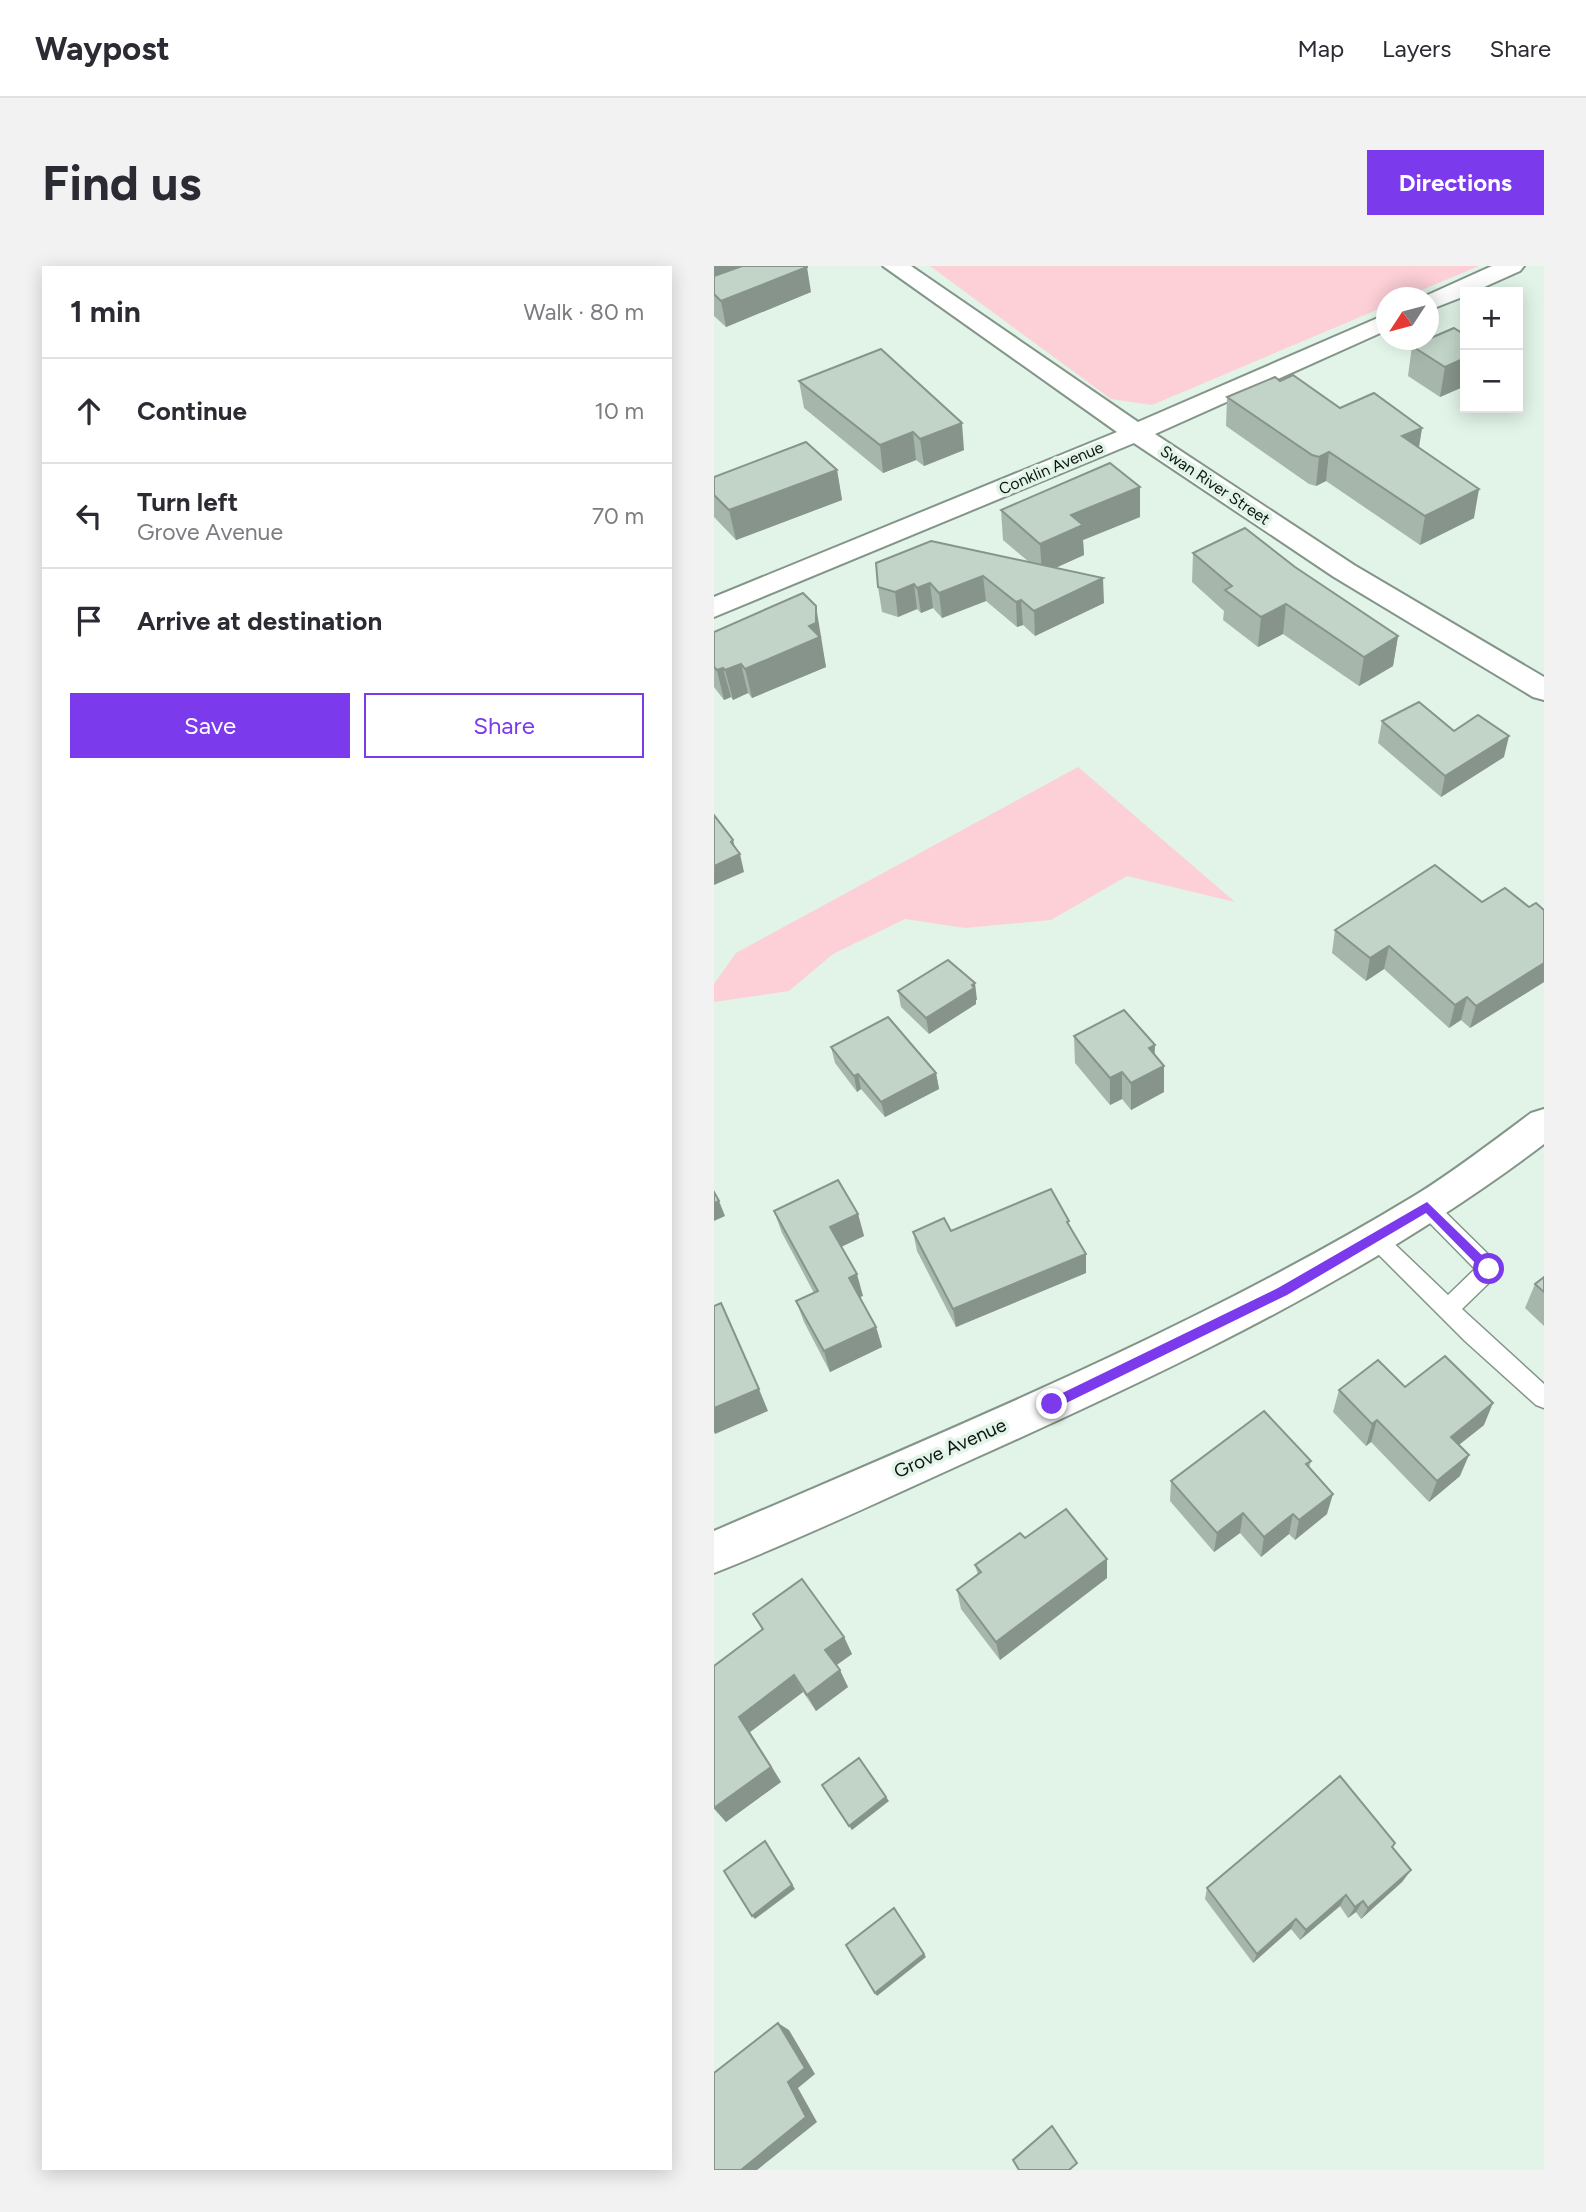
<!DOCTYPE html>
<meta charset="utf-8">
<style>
:root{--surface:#fff;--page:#f2f2f3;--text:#2b2b33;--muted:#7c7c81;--line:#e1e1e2;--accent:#7c3aed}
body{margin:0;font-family:Figtree,sans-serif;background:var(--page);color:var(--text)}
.controls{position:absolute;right:21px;top:21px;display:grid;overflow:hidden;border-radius:0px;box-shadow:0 4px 18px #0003}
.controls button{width:63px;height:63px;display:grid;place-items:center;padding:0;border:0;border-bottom:2px solid var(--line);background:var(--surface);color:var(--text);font:35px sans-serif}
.compass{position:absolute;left:662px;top:21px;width:63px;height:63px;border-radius:50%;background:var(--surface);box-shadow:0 4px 18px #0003;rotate:234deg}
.stop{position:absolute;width:21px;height:21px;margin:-16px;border:5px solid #7c3aed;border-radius:50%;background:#fff}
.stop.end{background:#7c3aed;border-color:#fff;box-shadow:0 2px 7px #0008}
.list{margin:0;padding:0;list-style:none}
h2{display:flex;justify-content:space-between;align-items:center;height:91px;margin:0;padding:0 28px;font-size:30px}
h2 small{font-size:23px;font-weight:400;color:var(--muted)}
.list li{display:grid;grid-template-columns:46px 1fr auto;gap:21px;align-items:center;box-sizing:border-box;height:105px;padding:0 28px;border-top:2px solid var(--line)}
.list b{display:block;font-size:26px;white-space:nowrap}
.list p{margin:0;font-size:23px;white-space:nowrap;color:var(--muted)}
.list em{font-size:23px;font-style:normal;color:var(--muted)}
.actions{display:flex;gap:14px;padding:21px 28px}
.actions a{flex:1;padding:16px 0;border:2px solid var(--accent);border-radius:0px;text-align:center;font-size:24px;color:var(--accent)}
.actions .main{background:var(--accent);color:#fff}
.icon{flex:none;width:38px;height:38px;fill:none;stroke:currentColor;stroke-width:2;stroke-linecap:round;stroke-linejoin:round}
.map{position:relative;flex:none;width:830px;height:1904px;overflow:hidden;border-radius:0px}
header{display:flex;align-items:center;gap:42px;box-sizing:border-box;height:98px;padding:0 35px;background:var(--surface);border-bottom:2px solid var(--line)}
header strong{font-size:33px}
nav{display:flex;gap:38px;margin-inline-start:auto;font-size:24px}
.intro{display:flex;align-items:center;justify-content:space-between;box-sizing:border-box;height:168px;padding:0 42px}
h1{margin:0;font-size:49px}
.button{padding:18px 32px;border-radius:0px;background:var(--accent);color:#fff;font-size:24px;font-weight:700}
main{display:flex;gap:42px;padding:0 42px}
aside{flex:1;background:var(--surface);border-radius:0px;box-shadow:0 4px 18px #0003}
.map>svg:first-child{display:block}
.green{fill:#fdcfd7}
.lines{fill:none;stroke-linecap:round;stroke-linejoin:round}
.service-casing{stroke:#839589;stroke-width:3}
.minor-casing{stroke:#839589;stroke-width:4}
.service{fill:#fff;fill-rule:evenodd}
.minor{fill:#fff;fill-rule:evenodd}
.wall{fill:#a6b6ab}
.shaded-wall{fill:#87948b}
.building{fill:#c1d4c7;stroke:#87948b;stroke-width:2}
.route{fill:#7c3aed}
.labels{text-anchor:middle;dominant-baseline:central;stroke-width:7;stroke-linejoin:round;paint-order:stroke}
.far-street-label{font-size:16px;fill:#0e1511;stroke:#e1f4e7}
.street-label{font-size:19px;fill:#0e1511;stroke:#e1f4e7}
</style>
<header>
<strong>Waypost</strong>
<nav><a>Map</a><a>Layers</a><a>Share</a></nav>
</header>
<div class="intro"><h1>Find us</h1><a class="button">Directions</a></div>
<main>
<aside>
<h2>1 min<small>Walk · 80 m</small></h2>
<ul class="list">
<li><svg class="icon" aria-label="ahead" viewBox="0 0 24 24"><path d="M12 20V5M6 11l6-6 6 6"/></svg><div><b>Continue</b></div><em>10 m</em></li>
<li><svg class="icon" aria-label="left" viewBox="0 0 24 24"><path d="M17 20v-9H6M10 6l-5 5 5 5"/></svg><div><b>Turn left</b><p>Grove Avenue</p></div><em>70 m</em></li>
<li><svg class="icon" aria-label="arrive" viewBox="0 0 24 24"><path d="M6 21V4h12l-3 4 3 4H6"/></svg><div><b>Arrive at destination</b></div></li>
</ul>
<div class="actions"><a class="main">Save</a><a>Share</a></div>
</aside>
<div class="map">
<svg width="830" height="1904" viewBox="0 0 830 1904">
<rect width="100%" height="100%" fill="#e1f4e7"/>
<!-- green -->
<g class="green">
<path d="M216 0H765L691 31 673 32 672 40 438 139 397 133Z"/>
<path d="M364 501 521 636 413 610 337 654 251 662 191 653 119 688 75 725 0 736V718L22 687Z"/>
</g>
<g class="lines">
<defs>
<path id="service" d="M713 932 720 935 783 997 786 1003 783 1009 748 1043 830 1118V1142L822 1139 751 1075 653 977 649 971 653 965 660 962 667 965 734 1029 761 1003 706 947 703 941 706 935Z"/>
<g id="minor">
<path d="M169 0H197L424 156 673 48V64L441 168 640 299 830 411V434L819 431 620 311 420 177 0 351V331L403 166Z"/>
<path d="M778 0H810L806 5 759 26H751V30L715 44V32H707Z"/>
<path d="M830 843V878C657 1009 459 1103 261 1192 175 1231 88 1272 0 1307V1265C237 1163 479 1064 700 930 741 905 779 875 817 847Z"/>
</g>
</defs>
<!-- service casing -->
<use href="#service" class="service-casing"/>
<!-- minor casing -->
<use href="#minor" class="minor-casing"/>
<!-- service -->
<use href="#service" class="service"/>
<!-- minor -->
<use href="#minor" class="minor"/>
</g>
<!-- wall -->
<g class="wall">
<path d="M0 0 97 26 12 61 0 50Z"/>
<path d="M751 69V120L726 131 694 110 698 80Z"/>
<path d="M85 115 250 184 210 200 202 194 169 207 90 142Z"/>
<path d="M566 115 626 142 708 162 705 182 760 252 706 279 612 215 602 220 595 218 512 160 513 131Z"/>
<path d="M123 204 128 234 22 274 0 251V211Z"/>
<path d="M287 244 426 251 369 274 370 289 341 302 390 337 321 370 309 359 303 361 272 335 228 352 219 342 207 347 203 343 184 351 168 346 164 321 315 296 289 274Z"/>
<path d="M479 287 581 301 684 370 679 400 645 420 569 368 544 381 509 354 510 345 478 316Z"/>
<path d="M0 366 107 370V379L112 401 38 432 34 427 19 434 17 431 10 434 0 421Z"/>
<path d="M668 455 740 465 790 491 727 531 664 477Z"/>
<path d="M768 636 830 644V716L756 762 747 754 735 762 670 703 652 715 618 687 621 664Z"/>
<path d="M184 725 263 734H262V738L215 768 187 741Z"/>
<path d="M360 770 440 788 450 826 417 844 408 833 396 839 361 797Z"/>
<path d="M117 781 222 807 225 823 171 851 147 823 143 826 121 797Z"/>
<path d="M60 945 144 948 150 970 127 980 149 1030 145 1031 162 1061 168 1081 116 1106 90 1056 82 1035 100 1027 68 967Z"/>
<path d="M237 965 372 1007 242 1061 203 985 199 966Z"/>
<path d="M830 1011V1060L811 1042 821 1018Z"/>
<path d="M625 1124 770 1159 745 1179 746 1210 715 1236 657 1176 652 1180 619 1146Z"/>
<path d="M597 1195 595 1202 613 1248 581 1274 575 1268 547 1291 526 1267 500 1286 456 1235 457 1215Z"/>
<path d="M311 1272 393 1312 286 1394 247 1343 243 1324 264 1309 261 1299Z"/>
<path d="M39 1348 130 1371 138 1388 122 1399 134 1421 102 1445 89 1426 36 1466 67 1516 12 1556 0 1543V1400L48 1364Z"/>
<path d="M678 1582 697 1604 688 1616 647 1653 642 1646 634 1652 626 1640 586 1674 577 1663 539 1697 491 1633 493 1622Z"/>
</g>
<!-- shaded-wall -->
<g class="shaded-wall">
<path d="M0 0H65L0 25Z"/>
<path d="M93 1 97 26 12 61 7 35Z"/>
<path d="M751 92V120L726 131 731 101Z"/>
<path d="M248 157 250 184 210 200 206 173Z"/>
<path d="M708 162 703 191 688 170Z"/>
<path d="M199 166 202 194 169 207 166 179Z"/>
<path d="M615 186 612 215 602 220 605 191Z"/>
<path d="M123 204 128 234 22 274 15 244Z"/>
<path d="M426 221V251L369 274 370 289 328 308 326 278 357 249Z"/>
<path d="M765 223 760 252 706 279 711 250Z"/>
<path d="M269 310 272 335 228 352 225 327Z"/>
<path d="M389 312 390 337 321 370 320 345Z"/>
<path d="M216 317 219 342 207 347 203 322Z"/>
<path d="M200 318 203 343 184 351 181 326Z"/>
<path d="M307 334 309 359 303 361 302 336Z"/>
<path d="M572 338 569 368 544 381 547 351Z"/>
<path d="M102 340 112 401 38 432 31 403 95 360Z"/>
<path d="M684 370 679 400 645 420 650 391Z"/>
<path d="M27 398 34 427 19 434 11 404Z"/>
<path d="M9 402 17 431 10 434 3 404Z"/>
<path d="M795 470 790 491 727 531 731 510Z"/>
<path d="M19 574 23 589 26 588 30 606 0 619V600L17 576Z"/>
<path d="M675 680 670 703 652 715 656 692Z"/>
<path d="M830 697V716L756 762 762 740Z"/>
<path d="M261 717 263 734H262V738L215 768 212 752Z"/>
<path d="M753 731 747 754 735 762 741 739Z"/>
<path d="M441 779 440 805 450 800V826L417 844V817L435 782Z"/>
<path d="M408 806V833L396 839V812Z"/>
<path d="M222 807 225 823 171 851 167 836Z"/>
<path d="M144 808 147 823 143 826 140 810Z"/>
<path d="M5 935 11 950 0 955V937Z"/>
<path d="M144 948 150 970 123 983 116 961Z"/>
<path d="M372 988V1007L242 1061 239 1043Z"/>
<path d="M143 1008 149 1030 141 1033 135 1012Z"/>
<path d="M162 1061 168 1081 116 1106 110 1085Z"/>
<path d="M45 1123 54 1145 1 1168 0 1166V1142Z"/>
<path d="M779 1137 770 1159 728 1192 737 1171Z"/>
<path d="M663 1154 657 1176 652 1180 658 1158Z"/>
<path d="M755 1189 746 1210 715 1236 723 1215Z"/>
<path d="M619 1228 613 1248 581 1274 585 1254Z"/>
<path d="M529 1247 526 1267 500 1286 503 1267Z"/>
<path d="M579 1248 575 1268 547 1291 550 1271Z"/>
<path d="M393 1293V1312L286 1394 282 1376Z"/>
<path d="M130 1371 138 1388 120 1401 111 1384Z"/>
<path d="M126 1404 134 1421 102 1445 93 1429Z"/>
<path d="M80 1409 89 1426 36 1466 67 1516 12 1556 0 1542 25 1451Z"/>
<path d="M172 1531 175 1535 138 1564 135 1560Z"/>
<path d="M51 1575 81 1623 41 1653 38 1650Z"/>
<path d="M697 1604 688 1616 647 1653 654 1642Z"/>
<path d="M632 1629 626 1640 586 1674 592 1664Z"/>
<path d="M649 1635 642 1646 634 1652 641 1641Z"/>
<path d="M582 1653 577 1663 539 1697 543 1688Z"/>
<path d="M210 1688 212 1691 163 1730 161 1727Z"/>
<path d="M64 1757 75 1764 101 1808 84 1822 103 1856 43 1904H27L74 1816Z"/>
</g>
<!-- building -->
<g class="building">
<path d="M28 0H93V1L7 35 0 28V10Z"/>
<path d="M740 62 751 69V92L731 101 698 80Z"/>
<path d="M167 83 248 157 206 173 199 166 166 179 85 115Z"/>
<path d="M579 109 626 142 660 127 708 162 688 170 765 223 711 250 615 186 605 191 598 189 513 131 561 111 566 115Z"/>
<path d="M92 176 123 204 15 244 0 229V211Z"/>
<path d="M396 197 426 221 357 249 369 259 326 278 287 244Z"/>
<path d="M531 262 581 301 684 370 650 391 572 338 547 351 511 324 518 320 479 287Z"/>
<path d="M217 275 389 312 320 345 307 334 302 336 269 310 225 327 216 317 203 322 200 318 181 326 164 321 162 297Z"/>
<path d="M89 327 102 340V357L95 360 106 371 31 403 27 398 11 404 9 402 3 404 0 401V366Z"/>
<path d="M705 436 740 465 764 449 795 470 731 510 668 455Z"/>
<path d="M0 549 19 574 17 576 26 588 0 600Z"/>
<path d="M721 599 768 636 791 622 815 641 822 637 830 644V697L762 740 753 731 741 739 675 680 656 692 621 664Z"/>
<path d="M234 694 261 717 258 719 260 722 212 752 184 725Z"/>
<path d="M410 744 441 779 435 782 450 800 417 817 408 806 396 812 360 770Z"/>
<path d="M174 751 222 807 167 836 144 808 140 810 117 781Z"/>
<path d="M124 914 144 948 116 961 143 1008 135 1012 162 1061 110 1085 82 1035 104 1025 60 945Z"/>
<path d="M337 923 355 955 353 956 372 988 239 1043 199 966 230 952 237 965Z"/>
<path d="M0 926 5 935 0 937Z"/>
<path d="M830 1011V1026L821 1018Z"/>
<path d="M7 1037 45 1123 0 1142V1040Z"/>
<path d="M731 1090 779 1137 737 1171 755 1189 723 1215 663 1154 658 1158 625 1124 664 1094 691 1121Z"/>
<path d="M550 1145 597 1195 592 1198 619 1228 585 1254 579 1248 550 1271 529 1247 503 1267 457 1215Z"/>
<path d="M352 1243 393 1293 282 1376 243 1324 267 1306 261 1299 306 1267 311 1272Z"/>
<path d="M88 1313 130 1371 111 1384 126 1404 93 1429 80 1409 25 1451 57 1501 0 1542V1400L49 1363 39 1348Z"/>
<path d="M145 1492 172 1531 135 1560 108 1519Z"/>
<path d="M626 1510 681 1577 678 1581 697 1604 654 1642 649 1635 641 1641 632 1629 592 1664 582 1653 543 1688 493 1622Z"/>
<path d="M51 1575 78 1619 38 1650 10 1605Z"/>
<path d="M180 1642 210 1688 161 1727 132 1679Z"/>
<path d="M64 1757 91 1802 74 1816 92 1851 27 1904H0V1807Z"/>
<path d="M338 1860 363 1897 355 1904H305L299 1894Z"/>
</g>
<!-- route -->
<path class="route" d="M713 936 779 1000V1007H771L712 947 573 1029 342 1142H334V1134L564 1022Z"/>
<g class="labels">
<!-- far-street labels -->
<g class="far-street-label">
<text transform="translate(337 202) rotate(-23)">Conklin Avenue</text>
<text transform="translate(501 219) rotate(34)">Swan River Street</text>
</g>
<!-- street labels -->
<g class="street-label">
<text transform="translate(236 1182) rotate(-24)">Grove Avenue</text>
</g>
</g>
</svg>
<div class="controls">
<button>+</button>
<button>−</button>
</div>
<svg class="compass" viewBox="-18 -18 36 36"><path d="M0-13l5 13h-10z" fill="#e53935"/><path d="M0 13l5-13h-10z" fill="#7c7c81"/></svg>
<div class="stop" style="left:775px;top:1003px"></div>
<div class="stop end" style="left:338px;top:1138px"></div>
</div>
</main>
